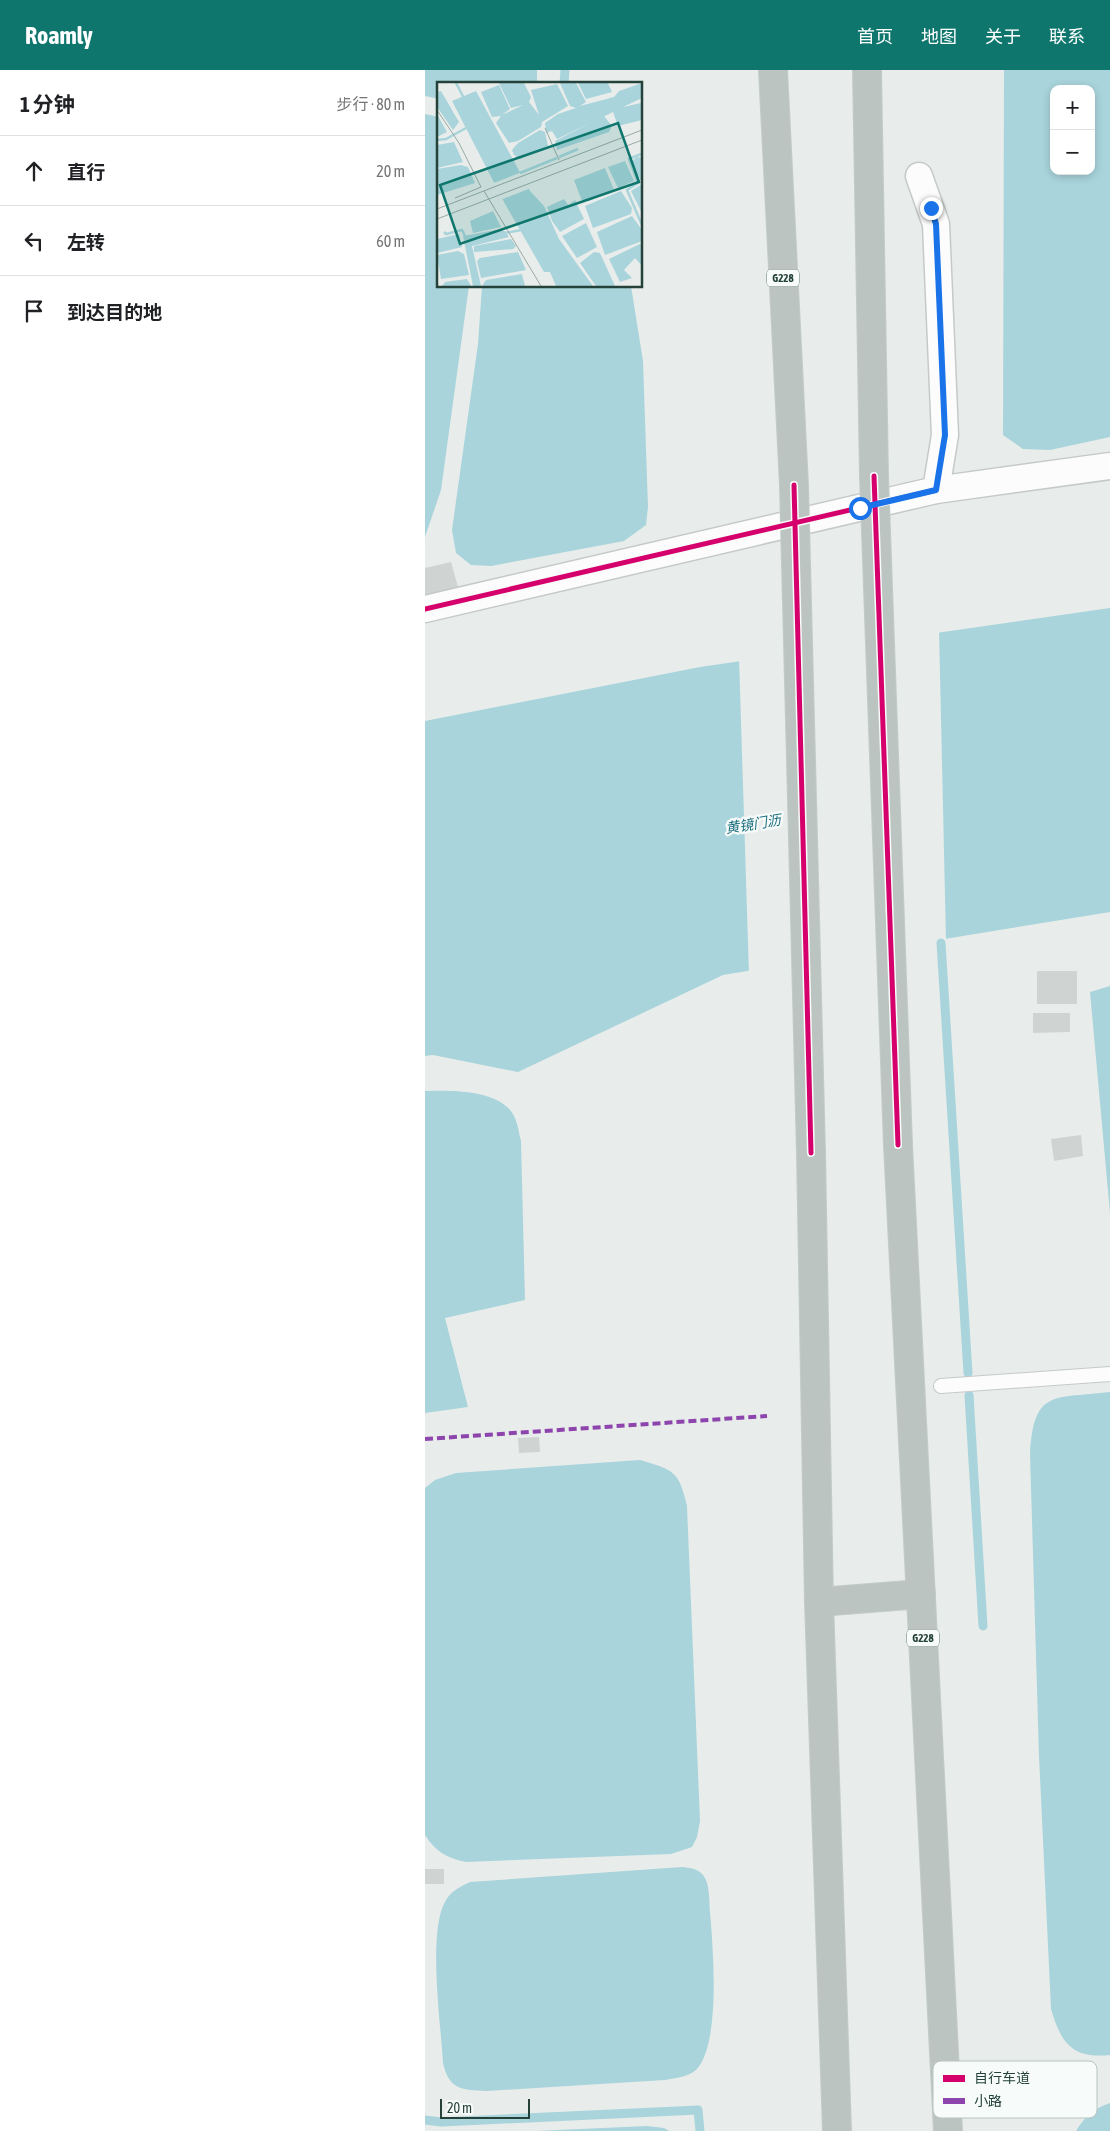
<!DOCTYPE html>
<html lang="zh">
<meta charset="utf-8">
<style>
:root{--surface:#fff;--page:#f2f2f2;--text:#202124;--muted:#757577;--line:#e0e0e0;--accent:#0f766e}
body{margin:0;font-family:"Asap Condensed","Noto Sans SC",sans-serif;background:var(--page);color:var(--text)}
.controls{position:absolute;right:15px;top:15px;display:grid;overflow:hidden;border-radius:10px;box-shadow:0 2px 8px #0003}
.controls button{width:45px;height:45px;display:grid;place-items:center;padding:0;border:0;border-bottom:1px solid var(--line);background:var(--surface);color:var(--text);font:25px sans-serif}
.scale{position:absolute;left:15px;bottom:12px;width:90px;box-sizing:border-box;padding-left:5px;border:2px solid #24423a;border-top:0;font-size:14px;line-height:18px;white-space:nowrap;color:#24423a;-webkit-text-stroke:4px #f7fbf9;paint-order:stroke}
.stop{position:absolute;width:15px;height:15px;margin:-11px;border:4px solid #1a73e8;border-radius:50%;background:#fff}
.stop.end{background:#1a73e8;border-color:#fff;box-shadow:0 1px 5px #0008}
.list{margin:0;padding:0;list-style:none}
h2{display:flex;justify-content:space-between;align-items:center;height:65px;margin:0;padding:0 20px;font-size:21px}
h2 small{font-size:16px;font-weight:400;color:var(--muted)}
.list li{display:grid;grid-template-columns:32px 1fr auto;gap:15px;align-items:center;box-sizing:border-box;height:70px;padding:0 20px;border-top:1px solid var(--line)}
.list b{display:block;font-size:19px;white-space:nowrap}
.list em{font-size:16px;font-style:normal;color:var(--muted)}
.icon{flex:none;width:28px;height:28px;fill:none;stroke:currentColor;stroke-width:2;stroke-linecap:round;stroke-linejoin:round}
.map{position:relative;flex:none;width:685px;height:2061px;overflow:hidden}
header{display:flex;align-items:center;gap:30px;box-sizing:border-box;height:70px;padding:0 25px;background:var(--accent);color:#fff}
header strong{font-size:24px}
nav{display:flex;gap:28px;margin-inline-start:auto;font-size:18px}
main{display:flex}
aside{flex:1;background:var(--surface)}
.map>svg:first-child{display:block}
.water{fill:#a9d4db;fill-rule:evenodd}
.pier{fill:#e8edeb}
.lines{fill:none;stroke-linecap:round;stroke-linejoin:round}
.stream{stroke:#a9d4db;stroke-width:9}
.building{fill:#cfd4d2}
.lane-casing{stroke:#c5cac8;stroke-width:16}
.street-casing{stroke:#c5cac8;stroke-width:29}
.highway-casing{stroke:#c3ccc9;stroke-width:30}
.lane{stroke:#fcfcfc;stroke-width:14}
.street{stroke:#fcfcfc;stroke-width:26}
.highway{stroke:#bcc4c2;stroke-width:28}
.highway-bridge-casing{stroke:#c3ccc9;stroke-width:30;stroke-linecap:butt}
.highway-bridge{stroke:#bcc4c2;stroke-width:28}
.quiet{stroke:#8e44ad;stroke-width:4;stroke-dasharray:8 4;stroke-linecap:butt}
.cycleway-casing{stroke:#f7fbf9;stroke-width:8}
.cycleway{stroke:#d6006c;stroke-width:5}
.route{stroke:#1a73e8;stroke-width:6}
.labels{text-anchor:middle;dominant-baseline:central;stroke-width:4.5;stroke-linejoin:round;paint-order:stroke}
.shield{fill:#f7fbf9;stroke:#637a73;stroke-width:1}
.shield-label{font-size:11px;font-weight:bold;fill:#24423a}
.water-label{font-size:14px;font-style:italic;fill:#1c6f80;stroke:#f7fbf9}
.inset-river{fill:none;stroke:#a9d4db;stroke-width:2.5}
.inset-road{fill:none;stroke:#9aa9a4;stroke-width:1}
.view{fill:#0f766e;fill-opacity:0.15;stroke:#0f766e;stroke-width:2.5}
.inset-edge{fill:none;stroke:#24423a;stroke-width:2.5}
.key{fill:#f7fbf9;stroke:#b8c4c0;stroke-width:1}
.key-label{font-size:14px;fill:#24423a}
</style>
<header>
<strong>Roamly</strong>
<nav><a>首页</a><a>地图</a><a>关于</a><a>联系</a></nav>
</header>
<main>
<aside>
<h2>1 分钟<small>步行 · 80 m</small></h2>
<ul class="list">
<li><svg class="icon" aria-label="ahead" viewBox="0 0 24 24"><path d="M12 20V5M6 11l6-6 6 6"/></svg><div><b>直行</b></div><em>20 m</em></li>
<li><svg class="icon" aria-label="left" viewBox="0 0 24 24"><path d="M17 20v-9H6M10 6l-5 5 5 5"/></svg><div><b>左转</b></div><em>60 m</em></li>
<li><svg class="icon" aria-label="arrive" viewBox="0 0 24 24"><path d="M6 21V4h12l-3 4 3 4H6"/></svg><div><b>到达目的地</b></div></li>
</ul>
</aside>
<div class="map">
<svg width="685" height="2061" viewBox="0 0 685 2061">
<rect width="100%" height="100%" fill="#e8edeb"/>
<!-- water -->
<g class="water">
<path d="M0 0H112V14H14V29L0 26Z"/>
<path d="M579 0H685V367L625 380 598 379 578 365ZM629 19H666V101H629Z"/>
<path d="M0 44 14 47V216H44L16 420 0 467Z"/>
<path d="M57 216H206L218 291 223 437 221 455 199 471 66 496 46 495 31 483 27 460 53 274Z"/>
<path d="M685 538V842L298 905 93 1002 8 985 0 986V651L275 597Z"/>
<path d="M685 916V1143L665 922Z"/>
<path d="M0 1021C26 1020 78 1019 90 1048 93 1055 94 1064 96 1071L100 1230 20 1248 43 1337 0 1343Z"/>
<path d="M685 1322V1985C647 1989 636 1973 626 1939L614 1686 605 1384C609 1318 629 1329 685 1322Z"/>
<path d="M215 1390C249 1400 254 1401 262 1436L275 1751 272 1767 267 1777 246 1784 41 1792C22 1788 11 1782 0 1765V1418L10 1410 31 1403Z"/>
<path d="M257 1797C265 1798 272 1798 278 1805 285 1813 284 1831 285 1842 288 1876 296 1972 272 1999 264 2007 251 2008 240 2010L62 2021C37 2020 24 2020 18 1993 16 1955 2 1860 21 1830 27 1820 35 1817 45 1812Z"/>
<path d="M685 2033V2061H651C660 2046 668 2039 685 2033Z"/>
<path d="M222 2056 239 2058 244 2061H111Z"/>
</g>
<!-- pier -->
<path class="pier" d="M514 560 521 871 324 904 314 588Z"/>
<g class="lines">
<!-- stream -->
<g class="stream">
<path d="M139 14 140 0"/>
<path d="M516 873 543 1303"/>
<path d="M544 1325 558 1556"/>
<path d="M0 2050 16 2052 273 2040 275 2061"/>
</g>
</g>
<!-- building -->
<g class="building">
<path d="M26 492 33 517 0 525V498Z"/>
<rect x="612" y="901" width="40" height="33"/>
<path d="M608 943H645V962L608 963Z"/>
<path d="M656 1065 658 1086 629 1091 626 1069Z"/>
<path d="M114 1367 115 1382 94 1383 93 1368Z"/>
<rect x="0" y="1799" width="19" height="15"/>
</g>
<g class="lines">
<defs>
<path id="lane" d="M516 1316 685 1304"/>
<g id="street">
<path d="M494 106 511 154 520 365 511 420 685 396"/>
<path d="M0 539 511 420"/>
</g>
<g id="highway">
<path d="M348 0 369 415"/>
<path d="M442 0 449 406"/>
<path d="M473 1075 523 2061"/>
<path d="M386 1083 394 1532 412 2061"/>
<path d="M394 1532 496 1524"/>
</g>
</defs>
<!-- lane casing -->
<use href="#lane" class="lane-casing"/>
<!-- street casing -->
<use href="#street" class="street-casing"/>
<!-- highway casing -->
<use href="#highway" class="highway-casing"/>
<!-- lane -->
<use href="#lane" class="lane"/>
<!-- street -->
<use href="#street" class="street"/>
<!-- highway -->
<use href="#highway" class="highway"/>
<defs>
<g id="highway-bridge">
<path d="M449 406 473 1075"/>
<path d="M369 415 386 1083"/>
</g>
</defs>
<!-- highway-bridge casing -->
<use href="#highway-bridge" class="highway-bridge-casing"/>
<!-- highway-bridge -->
<use href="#highway-bridge" class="highway-bridge"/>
<!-- quiet -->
<path class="quiet" d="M0 1369 342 1346"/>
<defs>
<g id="cycleway">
<path d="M449 406 473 1075"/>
<path d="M369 415 386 1083"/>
<path d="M0 539 511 420"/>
</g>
</defs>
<!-- cycleway casing -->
<use href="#cycleway" class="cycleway-casing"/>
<!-- cycleway -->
<use href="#cycleway" class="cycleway"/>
</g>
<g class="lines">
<!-- route -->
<path class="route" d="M435 438 511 420 520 365 511 154 506 138"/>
</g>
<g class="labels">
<!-- shield labels -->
<g class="shield">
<rect x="342" y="199.5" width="32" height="17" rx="4"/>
<rect x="482" y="1559.5" width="32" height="17" rx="4"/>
</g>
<g class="shield-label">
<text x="358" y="208">G228</text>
<text x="498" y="1568">G228</text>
</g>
<!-- water labels -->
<g class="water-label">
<text transform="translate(328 754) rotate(-9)">黄镜门沥</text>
</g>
</g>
<!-- overview -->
<g transform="translate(12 12)">
<rect width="205" height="205" fill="#e8edeb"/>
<path d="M62 1H87L94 15 92 20 102 33 94 8 120 2 131 24 105 40 104 45 81 59 72 61 59 41 64 34 55 35 44 10 62 3 73 27 65 33 86 23 74 26ZM123 1H139L149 20 143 24 177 15 182 9 205 1V16L186 25 204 21 205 38 181 44 176 30 120 57 115 49 109 51 108 41 121 32 139 26 133 24ZM141 1H171L175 10 149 17ZM4 9 22 40 16 48 0 25V10ZM39 9 93 109 107 124 122 157 156 204H119L113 190H107L67 120 15 19ZM0 32 10 50 0 55ZM167 34 175 44 172 50 120 68 118 59ZM103 48 108 50 111 64 83 77 77 73 75 68 81 61ZM17 60 26 80 0 86V63ZM200 75 205 76V101L194 80ZM188 79 197 99 181 106 171 85ZM24 83 31 85 38 101 0 113V87ZM168 86 177 108 152 119H145L137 98ZM205 102V129H204L194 109ZM184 109 195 126 194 132 156 146 148 124ZM127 117 131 123 138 118 147 137 123 150 115 139 110 125ZM56 129 64 145 36 151 33 139ZM195 134 205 148V159L168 173 160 150ZM149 141 160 165 140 176 125 154ZM59 148 68 149 72 155 35 164 44 204H36L26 154ZM22 152 25 165 0 171V157ZM74 157 79 164 76 167 37 170V164ZM205 161V184L198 176 187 188 195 196 183 200 172 177ZM21 169 27 172 32 193 4 197 0 173ZM81 170 89 188 44 196 40 179 43 176ZM157 170 163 171 178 204H159L143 181ZM85 192 88 204H45L49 198ZM30 197 34 204H5L8 200Z" fill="#a9d4db"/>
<path d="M85 90 94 106 63 118 54 102Z" fill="#e8edeb"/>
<path class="inset-river" d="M19 1 29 20M0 58 9 57 29 46M204 72 192 77 201 101 190 108 205 143M122 75 141 67M83 91 120 76M7 150 9 152 25 148 29 156M68 151 84 148"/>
<path class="inset-road" d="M0 28 22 61 44 105 18 116M108 46 122 78M47 109 104 204M0 127 205 48M0 137 205 58"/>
<path class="view" d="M181 41 202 100 23 162 3 103Z"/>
<rect width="205" height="205" class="inset-edge"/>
</g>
<!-- legend -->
<rect x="508" y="1991" width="164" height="57" rx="8" class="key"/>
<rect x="518" y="2005" width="22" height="7" fill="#d6006c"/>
<rect x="518" y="2028" width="22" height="6" fill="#8e44ad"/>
<g class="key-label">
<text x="549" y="2013">自行车道</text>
<text x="549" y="2036">小路</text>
</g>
</svg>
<div class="controls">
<button>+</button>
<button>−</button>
</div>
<div class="scale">20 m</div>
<div class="stop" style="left:435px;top:438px"></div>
<div class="stop end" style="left:506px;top:138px"></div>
</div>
</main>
